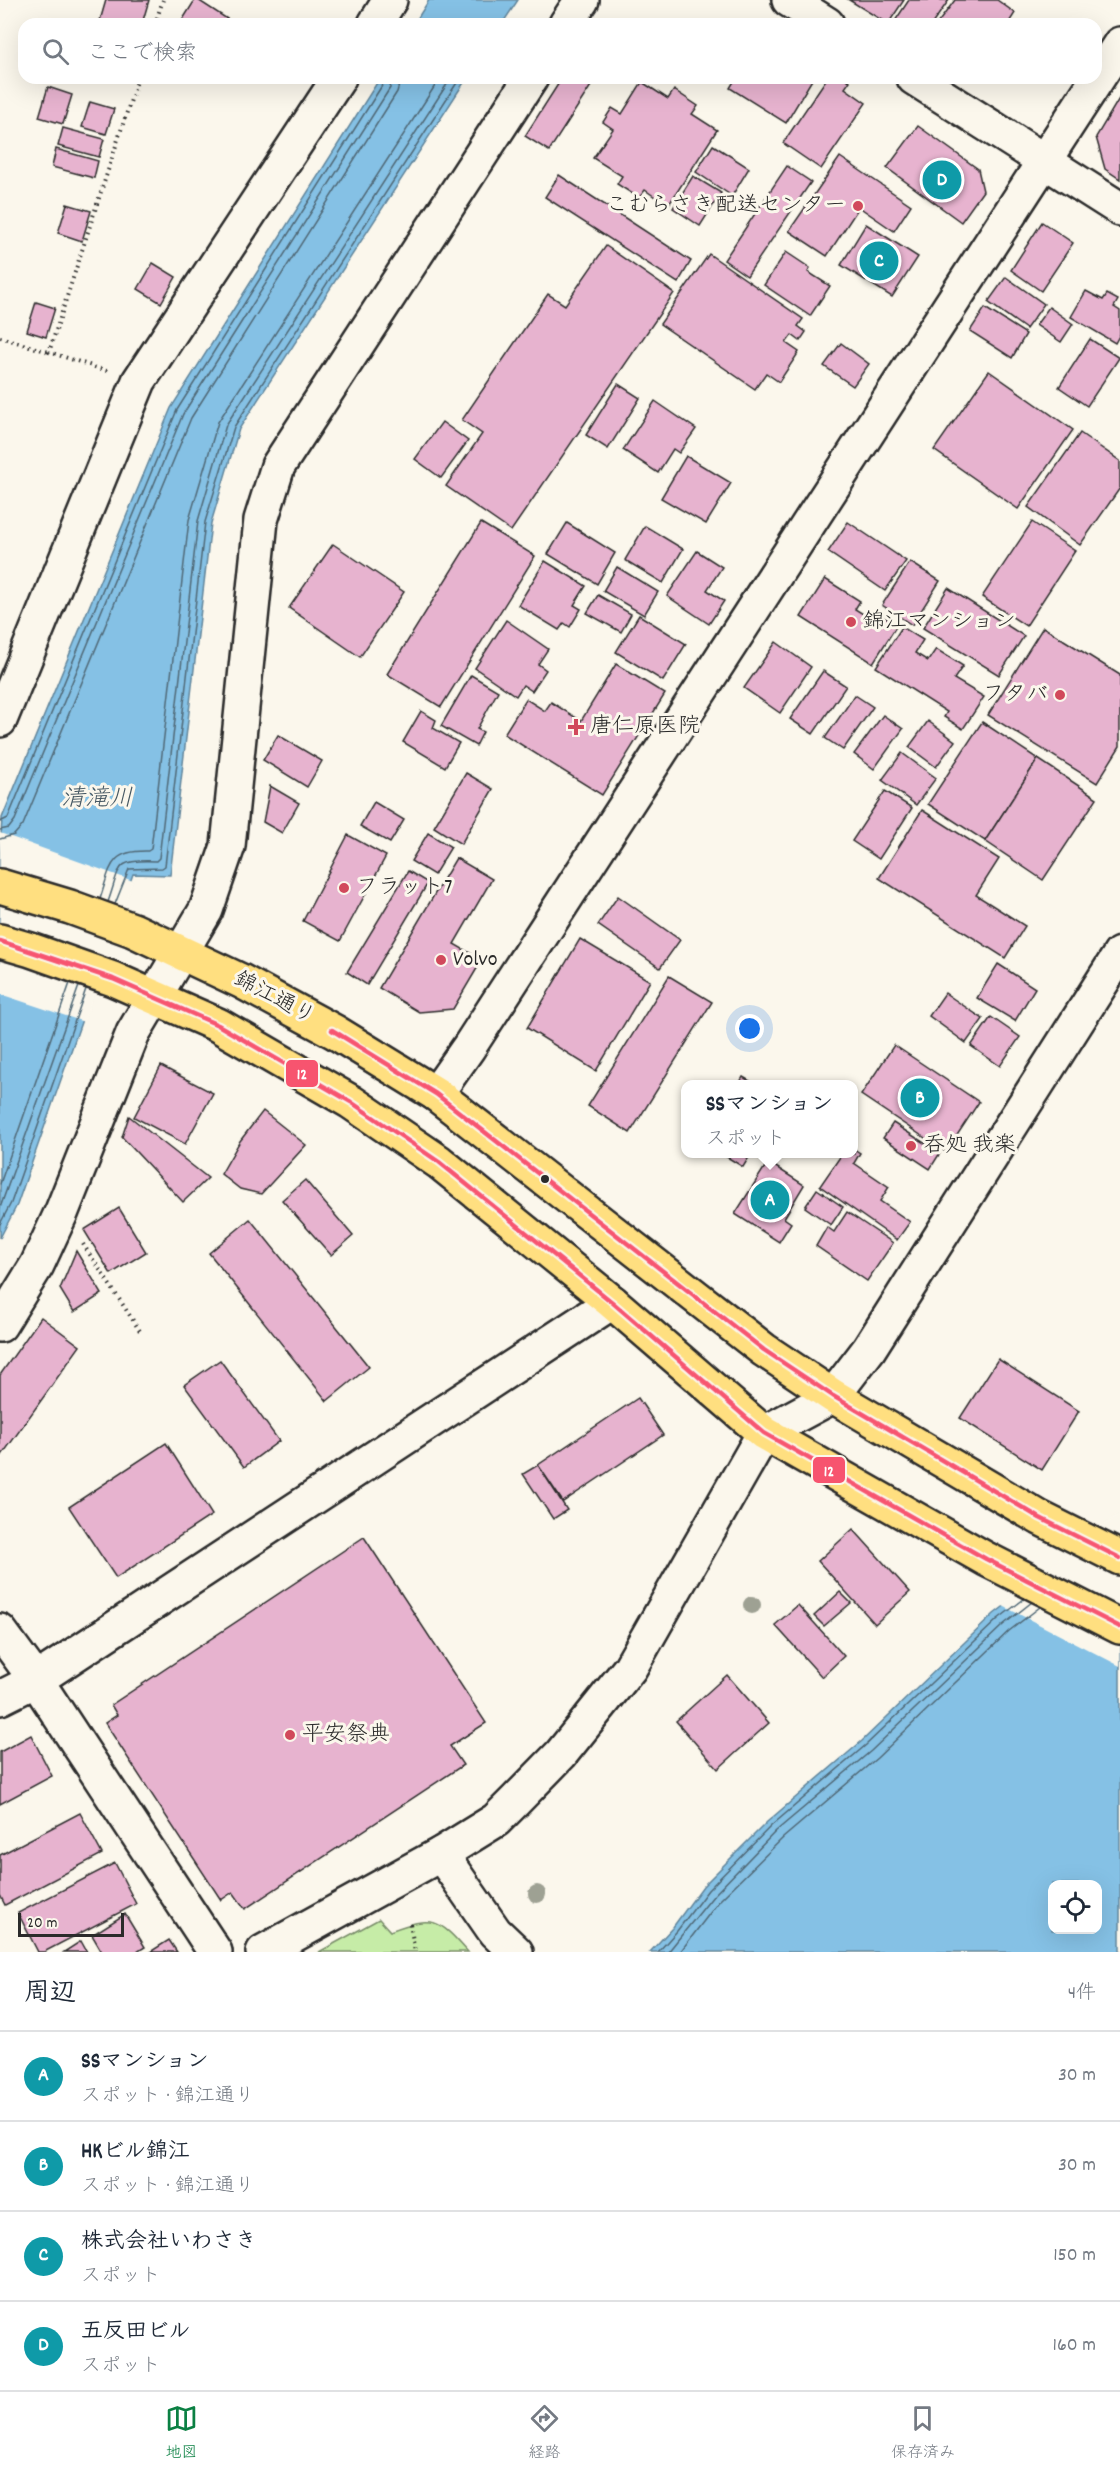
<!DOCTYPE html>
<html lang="ja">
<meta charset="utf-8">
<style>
:root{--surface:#fff;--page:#f2f2f3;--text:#1f2937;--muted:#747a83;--line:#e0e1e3;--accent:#0b8043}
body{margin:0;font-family:Dekko,"Klee One",sans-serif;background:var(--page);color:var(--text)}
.controls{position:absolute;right:18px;bottom:18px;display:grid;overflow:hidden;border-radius:12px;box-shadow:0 6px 24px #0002}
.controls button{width:54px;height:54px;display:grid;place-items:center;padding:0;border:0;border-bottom:2px solid var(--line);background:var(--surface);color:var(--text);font:30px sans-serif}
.scale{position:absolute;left:18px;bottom:15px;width:106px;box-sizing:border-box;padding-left:6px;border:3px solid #2b2b2b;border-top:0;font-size:16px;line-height:21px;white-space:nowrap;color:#2b2b2b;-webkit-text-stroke:4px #fbf7ec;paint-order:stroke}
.you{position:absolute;left:750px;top:1029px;width:21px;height:21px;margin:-15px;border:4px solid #fff;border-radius:50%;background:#1a73e8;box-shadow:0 0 0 9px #1a73e833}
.badge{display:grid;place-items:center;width:39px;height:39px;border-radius:50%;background:var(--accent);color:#fff;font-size:20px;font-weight:700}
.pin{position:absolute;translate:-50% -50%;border:3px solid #fff;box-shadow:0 2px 6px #0006}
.popup{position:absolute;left:681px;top:1080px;width:177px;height:78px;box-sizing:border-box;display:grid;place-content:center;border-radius:12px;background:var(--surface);filter:drop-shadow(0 2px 4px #0005);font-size:20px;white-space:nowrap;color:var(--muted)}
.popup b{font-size:22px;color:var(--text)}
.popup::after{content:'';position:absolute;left:50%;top:100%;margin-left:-12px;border:12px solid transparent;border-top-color:var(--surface)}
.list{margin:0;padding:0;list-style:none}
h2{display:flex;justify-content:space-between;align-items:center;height:78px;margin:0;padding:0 24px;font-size:26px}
h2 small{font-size:20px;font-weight:400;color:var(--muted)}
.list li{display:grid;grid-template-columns:39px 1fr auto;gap:18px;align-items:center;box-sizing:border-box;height:90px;padding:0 24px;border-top:2px solid var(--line)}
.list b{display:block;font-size:22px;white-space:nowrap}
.list p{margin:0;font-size:20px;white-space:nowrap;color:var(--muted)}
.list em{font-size:20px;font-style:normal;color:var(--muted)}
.icon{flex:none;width:33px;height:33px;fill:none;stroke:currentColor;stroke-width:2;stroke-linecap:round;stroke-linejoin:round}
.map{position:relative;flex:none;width:1120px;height:1952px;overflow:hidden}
.search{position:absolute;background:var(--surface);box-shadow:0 6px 24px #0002;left:18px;right:18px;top:18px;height:66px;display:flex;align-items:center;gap:15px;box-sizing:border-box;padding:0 21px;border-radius:18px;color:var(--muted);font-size:22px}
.sheet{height:438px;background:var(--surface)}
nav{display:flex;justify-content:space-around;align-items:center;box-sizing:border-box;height:84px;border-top:2px solid var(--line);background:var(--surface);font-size:16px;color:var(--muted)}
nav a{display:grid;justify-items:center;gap:3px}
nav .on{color:var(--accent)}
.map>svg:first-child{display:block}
.green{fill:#c6eca7;stroke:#788c69;stroke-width:1.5}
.water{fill:#85c1e5;stroke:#61859b;stroke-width:1.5;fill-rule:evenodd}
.pier{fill:#fbf7ec}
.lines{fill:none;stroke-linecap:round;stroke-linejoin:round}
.shore{stroke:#4f6775;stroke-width:1.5}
.building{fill:#e7b3cf;stroke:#2b2b2b;stroke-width:1.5}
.minor-casing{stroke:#2b2b2b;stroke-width:38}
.highway-casing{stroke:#2b2b2b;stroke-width:38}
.path{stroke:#2b2b2b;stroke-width:4;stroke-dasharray:1.5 4.5;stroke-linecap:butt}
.minor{stroke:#fbf7ec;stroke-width:33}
.highway{stroke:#ffdf80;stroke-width:33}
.bus-1-casing{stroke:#fbf7ec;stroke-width:9}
.bus-1{stroke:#f7546f;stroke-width:4.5}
.tree{fill:#9ea193}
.poi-dot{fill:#d1495b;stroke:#fbf7ec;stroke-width:2}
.bus-dot{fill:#2b2b2b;stroke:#fbf7ec;stroke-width:2}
.labels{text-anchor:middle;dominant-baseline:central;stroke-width:6;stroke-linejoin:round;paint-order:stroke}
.poi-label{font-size:22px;fill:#2b2b2b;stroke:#fbf7ec;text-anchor:start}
.street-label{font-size:22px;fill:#2b2b2b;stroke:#fbf7ec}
.water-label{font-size:24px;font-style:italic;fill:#465863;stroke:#fbf7ec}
.line-badge{stroke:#fbf7ec;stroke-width:2}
.badge-label{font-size:16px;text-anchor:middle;font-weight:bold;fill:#fff}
</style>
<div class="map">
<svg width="1120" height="1952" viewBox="0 0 1120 1952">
<rect width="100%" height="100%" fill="#fbf7ec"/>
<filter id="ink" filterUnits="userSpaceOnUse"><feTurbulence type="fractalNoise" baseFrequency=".0167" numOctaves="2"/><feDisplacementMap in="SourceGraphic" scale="12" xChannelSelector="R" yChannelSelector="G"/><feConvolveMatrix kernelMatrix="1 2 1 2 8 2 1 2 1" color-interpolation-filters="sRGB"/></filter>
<g filter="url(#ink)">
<!-- green -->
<path class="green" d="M379 1919 390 1931C433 1915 438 1918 468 1952H319Z"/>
<!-- water -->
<g class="water">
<path d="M429 0H518L502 24H414Z"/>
<path d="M380 78H467L239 429 211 523 170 875 133 874 17 1205 0 1238V852L2 818 171 408Z"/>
<path d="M1120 1517V1952H650L673 1927 703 1886 767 1822 862 1741 994 1614ZM1052 1884H1098V1930H1052Z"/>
</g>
<!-- pier -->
<g class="pier">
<path d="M0 833 133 881 84 1022 0 994Z"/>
<path d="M1117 1515 1120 1516V1666L1001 1605Z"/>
</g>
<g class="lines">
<!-- shore -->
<g class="shore">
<path d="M0 822 8 818 177 410 383 84 384 78"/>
<path d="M0 830 9 828 15 820 183 414 390 88 392 78"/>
<path d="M0 839 14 835 23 825 191 418 397 92 401 78"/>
<path d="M100 899C111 867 109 850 148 851L151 849 189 520 218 422 440 78"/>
<path d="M108 902C121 866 114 859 156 861L159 858 198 521 226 425 451 78"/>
<path d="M115 904 129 869 162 868 165 866 205 522 234 427 460 78"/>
<path d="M0 1184 70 983"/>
<path d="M0 1208 79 986"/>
<path d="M0 1224 11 1203 86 989"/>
<path d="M658 1952 677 1931 708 1890 771 1826 866 1745 998 1619 1024 1599"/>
<path d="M668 1952 714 1895 776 1831 871 1751 1003 1625 1032 1602"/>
<path d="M680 1952 720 1900 783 1838 877 1758 1009 1631 1040 1607"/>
</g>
</g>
<!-- building -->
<g class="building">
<path d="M106 0H149L142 24H99Z"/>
<path d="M195 0H198L235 24H180Z"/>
<path d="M849 0H904L888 24Z"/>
<path d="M909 0H949L932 24H893Z"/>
<path d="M955 0H997L1015 13 1008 24H937Z"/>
<path d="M562 78H596L549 151 525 136Z"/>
<path d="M736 78H813L786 123 730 88Z"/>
<path d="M827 78H845L850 81 845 88 866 103 821 169 783 143Z"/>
<path d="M642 82 668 99 674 90 698 106 692 114 717 130 668 206 645 190 639 198 617 184 622 176 593 158 613 129 603 122 612 108 622 114Z"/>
<path d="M48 87 72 95 63 124 39 117Z"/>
<path d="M1120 97V179L1105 169 1096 137Z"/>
<path d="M90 102 114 109 106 134 82 127Z"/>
<path d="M918 126 978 169 983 191 961 222 887 168Z"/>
<path d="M63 128 104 139 99 157 58 146Z"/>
<path d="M713 145 749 168 732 196 696 172Z"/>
<path d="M56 149 98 161 94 178 52 167Z"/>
<path d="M840 157 911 205 894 231 859 207 827 256 789 231Z"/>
<path d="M787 166 811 182 747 276 724 260Z"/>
<path d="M559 175 691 261 678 283 545 197Z"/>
<path d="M693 176 721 193 700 226 673 208Z"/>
<path d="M67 204 91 211 82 241 58 233Z"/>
<path d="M1042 222 1073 243 1041 291 1011 270Z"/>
<path d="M866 224 918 257 892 297 841 265Z"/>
<path d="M606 246 674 293 511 531 446 486 482 434 462 420 548 294 565 305Z"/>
<path d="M786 252 810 268 808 272 830 286 810 316 764 285Z"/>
<path d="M709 254 803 319 798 326 806 332 800 341 792 335 786 343 799 352 779 382 766 373 755 389 660 324Z"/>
<path d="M153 263 176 277 161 303 138 289Z"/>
<path d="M1006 277 1044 304 1026 329 988 302Z"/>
<path d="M1086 291 1103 300 1107 294 1118 300 1114 307 1120 311V334L1115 343 1071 317Z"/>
<path d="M36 302 55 308 46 337 27 331Z"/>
<path d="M1049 307 1073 324 1061 342 1036 325Z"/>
<path d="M985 308 1026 334 1012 358 970 331Z"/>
<path d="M1090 339 1119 358 1087 406 1059 387Z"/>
<path d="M841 343 869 364 853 386 824 366Z"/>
<path d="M989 371 1073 430 1018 509 934 450Z"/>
<path d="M618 384 640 398 608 449 586 435Z"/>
<path d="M655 401 696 429 679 453 673 449 658 473 623 450Z"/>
<path d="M442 422 468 441 441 478 415 459Z"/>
<path d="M1080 433 1120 461V488L1080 545 1028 507Z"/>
<path d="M686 456 731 483 706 524 661 498Z"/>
<path d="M848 522 906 561 885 591 828 552Z"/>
<path d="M1032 522 1075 551 1026 626 982 597Z"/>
<path d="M481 523 535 556 441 707 387 674Z"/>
<path d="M567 523 615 553 597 584 548 554Z"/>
<path d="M645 526 683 549 663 583 625 560Z"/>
<path d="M333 544 404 592 360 657 289 608Z"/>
<path d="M697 551 722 567 707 590 724 601 709 624 667 596Z"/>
<path d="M545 561 586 586 574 605 581 609 570 627 564 623 559 630 518 605Z"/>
<path d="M910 562 940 581 912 625 882 605Z"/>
<path d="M617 567 658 592 644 615 603 591Z"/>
<path d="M825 579 860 601 855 609 871 619 876 611 897 625 873 663 801 617Z"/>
<path d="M948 588 1024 636 999 675 923 628Z"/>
<path d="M598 595 631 614 621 632 587 613Z"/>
<path d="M639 615 686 644 663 681 616 652Z"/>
<path d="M506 620 548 649 538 664 546 670 532 691 523 685 516 696 475 668Z"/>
<path d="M902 627 923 640 915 653 928 661 936 649 963 666 954 679 984 697 963 729 944 717 947 712 876 667Z"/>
<path d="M1043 627 1120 675V746L1097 783 988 715Z"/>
<path d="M776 642 811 667 780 713 744 688Z"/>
<path d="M616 664 665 694 602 795 504 734 526 699 545 711 551 702 581 721Z"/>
<path d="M823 671 846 686 813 734 790 719Z"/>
<path d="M471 675 498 691 477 729 483 732 476 746 441 726Z"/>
<path d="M855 695 873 707 843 750 825 738Z"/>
<path d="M421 711 436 720 433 728 459 743 445 767 403 742Z"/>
<path d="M883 715 903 729 874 769 854 754Z"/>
<path d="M928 721 955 741 936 767 909 747Z"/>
<path d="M982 722 1038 759 985 841 928 804Z"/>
<path d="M278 735 322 761 307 787 263 760Z"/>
<path d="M902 753 936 778 916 805 882 780Z"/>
<path d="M1038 759 1097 798 1043 880 985 841Z"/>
<path d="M466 773 493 789 461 844 434 827Z"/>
<path d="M270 786 299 803 282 833 263 822Z"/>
<path d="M885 791 912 808 879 859 852 841Z"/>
<path d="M374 802 404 820 390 843 360 826Z"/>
<path d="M922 810 999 859 976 895 1025 926 1005 958 879 878Z"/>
<path d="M428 833 451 847 434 875 411 861Z"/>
<path d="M348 835 386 856 340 941 303 921Z"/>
<path d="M456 858 492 879 454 944 482 960 453 1009 419 1012 379 988Z"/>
<path d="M408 871 428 883 367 985 347 972Z"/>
<path d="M618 896 680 940 660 968 598 925Z"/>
<path d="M580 939 650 981 596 1071 527 1028Z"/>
<path d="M998 964 1035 988 1015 1021 977 998Z"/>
<path d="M669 976 712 1002 630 1133 588 1106Z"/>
<path d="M945 993 983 1019 966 1043 929 1016Z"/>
<path d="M991 1017 1020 1037 1000 1066 971 1046Z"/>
<path d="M894 1045 979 1102 946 1152 861 1095Z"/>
<path d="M161 1066 213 1093 185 1144 134 1117Z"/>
<path d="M743 1077 755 1084H739Z"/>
<path d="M263 1111 306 1145 261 1194 240 1189 221 1174 240 1141Z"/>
<path d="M129 1116 208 1178 183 1202 122 1137Z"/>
<path d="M893 1123 940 1153 930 1169 883 1138Z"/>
<path d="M854 1149 860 1153 854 1163 889 1187 880 1201 910 1222 897 1240 820 1186 842 1154H854Z"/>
<path d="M722 1154H751L743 1167Z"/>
<path d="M768 1162 804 1185 784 1218 791 1223 779 1242 735 1214Z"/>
<path d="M305 1180 353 1236 331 1255 282 1200Z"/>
<path d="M817 1189 843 1207 831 1225 805 1207Z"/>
<path d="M119 1208 146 1252 111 1274 84 1230Z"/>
<path d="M847 1212 893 1243 867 1281 816 1246 827 1227 834 1232Z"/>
<path d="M250 1219 369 1367 327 1401 209 1253Z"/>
<path d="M76 1251 102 1294 74 1312 60 1289Z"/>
<path d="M41 1317 80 1346 0 1458V1375Z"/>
<path d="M998 1359 1079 1411 1042 1470 960 1418Z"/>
<path d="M220 1360 279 1441 244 1467 184 1385Z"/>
<path d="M638 1398 663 1435 563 1502 538 1465Z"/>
<path d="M166 1443 212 1515 116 1578 69 1507Z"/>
<path d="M538 1465 567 1510 553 1519 523 1474Z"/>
<path d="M853 1529 910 1592 875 1624 818 1561Z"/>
<path d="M364 1537 486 1723 450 1746 463 1765 245 1909 233 1892 221 1900 105 1723 117 1715 111 1705Z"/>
<path d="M840 1592 851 1603 824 1626 814 1616Z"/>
<path d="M798 1605 844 1656 822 1677 775 1625Z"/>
<path d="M727 1675 769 1723 718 1769 676 1721Z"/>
<path d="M31 1735 52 1776 0 1804V1752Z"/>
<path d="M80 1813 102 1854 5 1905 0 1895V1855Z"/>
<path d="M115 1863 136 1904 44 1952H38L18 1913Z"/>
<path d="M125 1914 145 1947 137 1952H102L92 1935Z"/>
<path d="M169 1940 177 1952H150Z"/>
<path d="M81 1941 87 1952H64Z"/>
</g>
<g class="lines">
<defs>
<g id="minor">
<path d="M789 0 827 24"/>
<path d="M375 24 390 0"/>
<path d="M566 24 582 0"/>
<path d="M914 78 1120 209"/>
<path d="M0 720 139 381 339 78"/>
<path d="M436 1094 469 1047 1120 44"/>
<path d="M0 1325 37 1265 62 1211 133 1033 206 910 228 846 261 520 278 466 531 78"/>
<path d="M0 1631 36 1680 215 1952"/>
<path d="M0 1698 36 1680 612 1302"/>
<path d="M441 1854 495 1932 516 1952"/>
<path d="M263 1952 441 1854 496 1820 515 1801 561 1754 630 1668 764 1433 833 1396 869 1349 1120 954"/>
</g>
<g id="highway">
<path d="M0 886 70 907 133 930 241 981 335 1032 436 1094 764 1350 833 1396 1040 1518 1120 1558"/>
<path d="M0 941 31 950 113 979 218 1025 351 1102 439 1162 612 1302 764 1433 986 1559 1120 1627"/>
</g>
</defs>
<!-- minor casing -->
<use href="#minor" class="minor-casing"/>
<!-- highway casing -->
<use href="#highway" class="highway-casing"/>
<!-- path -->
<g class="path">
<path d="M155 24 163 0"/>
<path d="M0 337 49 352"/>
<path d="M107 371 49 352 138 78"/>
<path d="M83 1244 142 1334"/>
<path d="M410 1924 415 1952"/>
</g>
<!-- minor -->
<use href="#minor" class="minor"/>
<!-- highway -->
<use href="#highway" class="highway"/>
<defs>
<g id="bus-1">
<path d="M0 941 113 979 218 1025 351 1102 439 1162 612 1302 764 1433 986 1559 1120 1627"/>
<path d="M332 1030 436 1094 764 1350 833 1396 1040 1518 1120 1558"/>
</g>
</defs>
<!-- bus-1 casing -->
<use href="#bus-1" class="bus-1-casing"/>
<!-- bus-1 -->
<use href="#bus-1" class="bus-1"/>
</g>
<!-- trees -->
<g class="tree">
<circle cx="752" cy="1605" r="9"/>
<circle cx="537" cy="1894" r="9"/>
</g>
</g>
<!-- markers -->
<g class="poi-dot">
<circle cx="858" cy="206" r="6"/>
<circle cx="851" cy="622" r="6"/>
<circle cx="1060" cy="695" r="6"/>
<path d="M573 718h6v6h6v6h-6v6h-6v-6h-6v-6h6z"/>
<circle cx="344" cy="888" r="6"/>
<circle cx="441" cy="960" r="6"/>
<circle cx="911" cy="1146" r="6"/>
<circle cx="290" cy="1735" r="6"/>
</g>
<circle class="bus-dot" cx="545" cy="1179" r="5"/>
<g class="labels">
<!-- poi labels -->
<g class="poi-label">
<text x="846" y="206" text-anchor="end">こむらさき配送センター</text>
<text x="863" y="622">錦江マンション</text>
<text x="1048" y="695" text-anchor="end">フタバ</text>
<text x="590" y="727">唐仁原医院</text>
<text x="356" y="888">フラット7</text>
<text x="453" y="960">Volvo</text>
<text x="923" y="1146">呑処 我楽</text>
<text x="302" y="1735">平安祭典</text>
</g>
<!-- street labels -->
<g class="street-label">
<text transform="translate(274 999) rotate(28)">錦江通り</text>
</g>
<!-- water labels -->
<g class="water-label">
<text x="97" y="800">清滝川</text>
</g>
</g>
<g class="line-badge">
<rect x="285" y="1059" width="34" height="29" rx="6" fill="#f7546f"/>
<rect x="812" y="1456" width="34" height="28" rx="6" fill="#f7546f"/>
</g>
<g class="badge-label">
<text x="302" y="1079">12</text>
<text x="829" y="1476">12</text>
</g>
</svg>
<div class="controls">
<button><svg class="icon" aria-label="locate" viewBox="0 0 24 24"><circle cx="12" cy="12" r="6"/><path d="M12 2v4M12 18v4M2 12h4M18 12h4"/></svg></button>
</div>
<div class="scale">20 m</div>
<div class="you"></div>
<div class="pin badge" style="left:770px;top:1200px;background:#0f9aa8">A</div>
<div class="popup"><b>SSマンション</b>スポット</div>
<div class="pin badge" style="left:920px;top:1098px;background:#0f9aa8">B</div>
<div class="pin badge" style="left:879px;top:261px;background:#0f9aa8">C</div>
<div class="pin badge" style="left:942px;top:180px;background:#0f9aa8">D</div>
<div class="search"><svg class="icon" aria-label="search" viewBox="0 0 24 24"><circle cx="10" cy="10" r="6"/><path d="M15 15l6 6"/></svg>ここで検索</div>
</div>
<section class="sheet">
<h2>周辺<small>4件</small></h2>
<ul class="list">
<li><span class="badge" style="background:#0f9aa8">A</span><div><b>SSマンション</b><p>スポット · 錦江通り</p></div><em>30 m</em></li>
<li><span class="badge" style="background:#0f9aa8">B</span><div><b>HKビル錦江</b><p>スポット · 錦江通り</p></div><em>30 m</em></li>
<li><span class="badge" style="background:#0f9aa8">C</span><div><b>株式会社いわさき</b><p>スポット</p></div><em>150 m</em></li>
<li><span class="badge" style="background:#0f9aa8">D</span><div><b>五反田ビル</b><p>スポット</p></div><em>160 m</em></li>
</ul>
</section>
<nav>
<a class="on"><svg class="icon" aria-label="map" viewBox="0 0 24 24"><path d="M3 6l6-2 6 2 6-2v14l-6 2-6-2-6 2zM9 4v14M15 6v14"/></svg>地図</a>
<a><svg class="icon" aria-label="directions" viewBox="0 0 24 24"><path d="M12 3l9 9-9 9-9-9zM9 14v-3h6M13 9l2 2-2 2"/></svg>経路</a>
<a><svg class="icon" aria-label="saved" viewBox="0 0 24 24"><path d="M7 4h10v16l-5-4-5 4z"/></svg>保存済み</a>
</nav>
